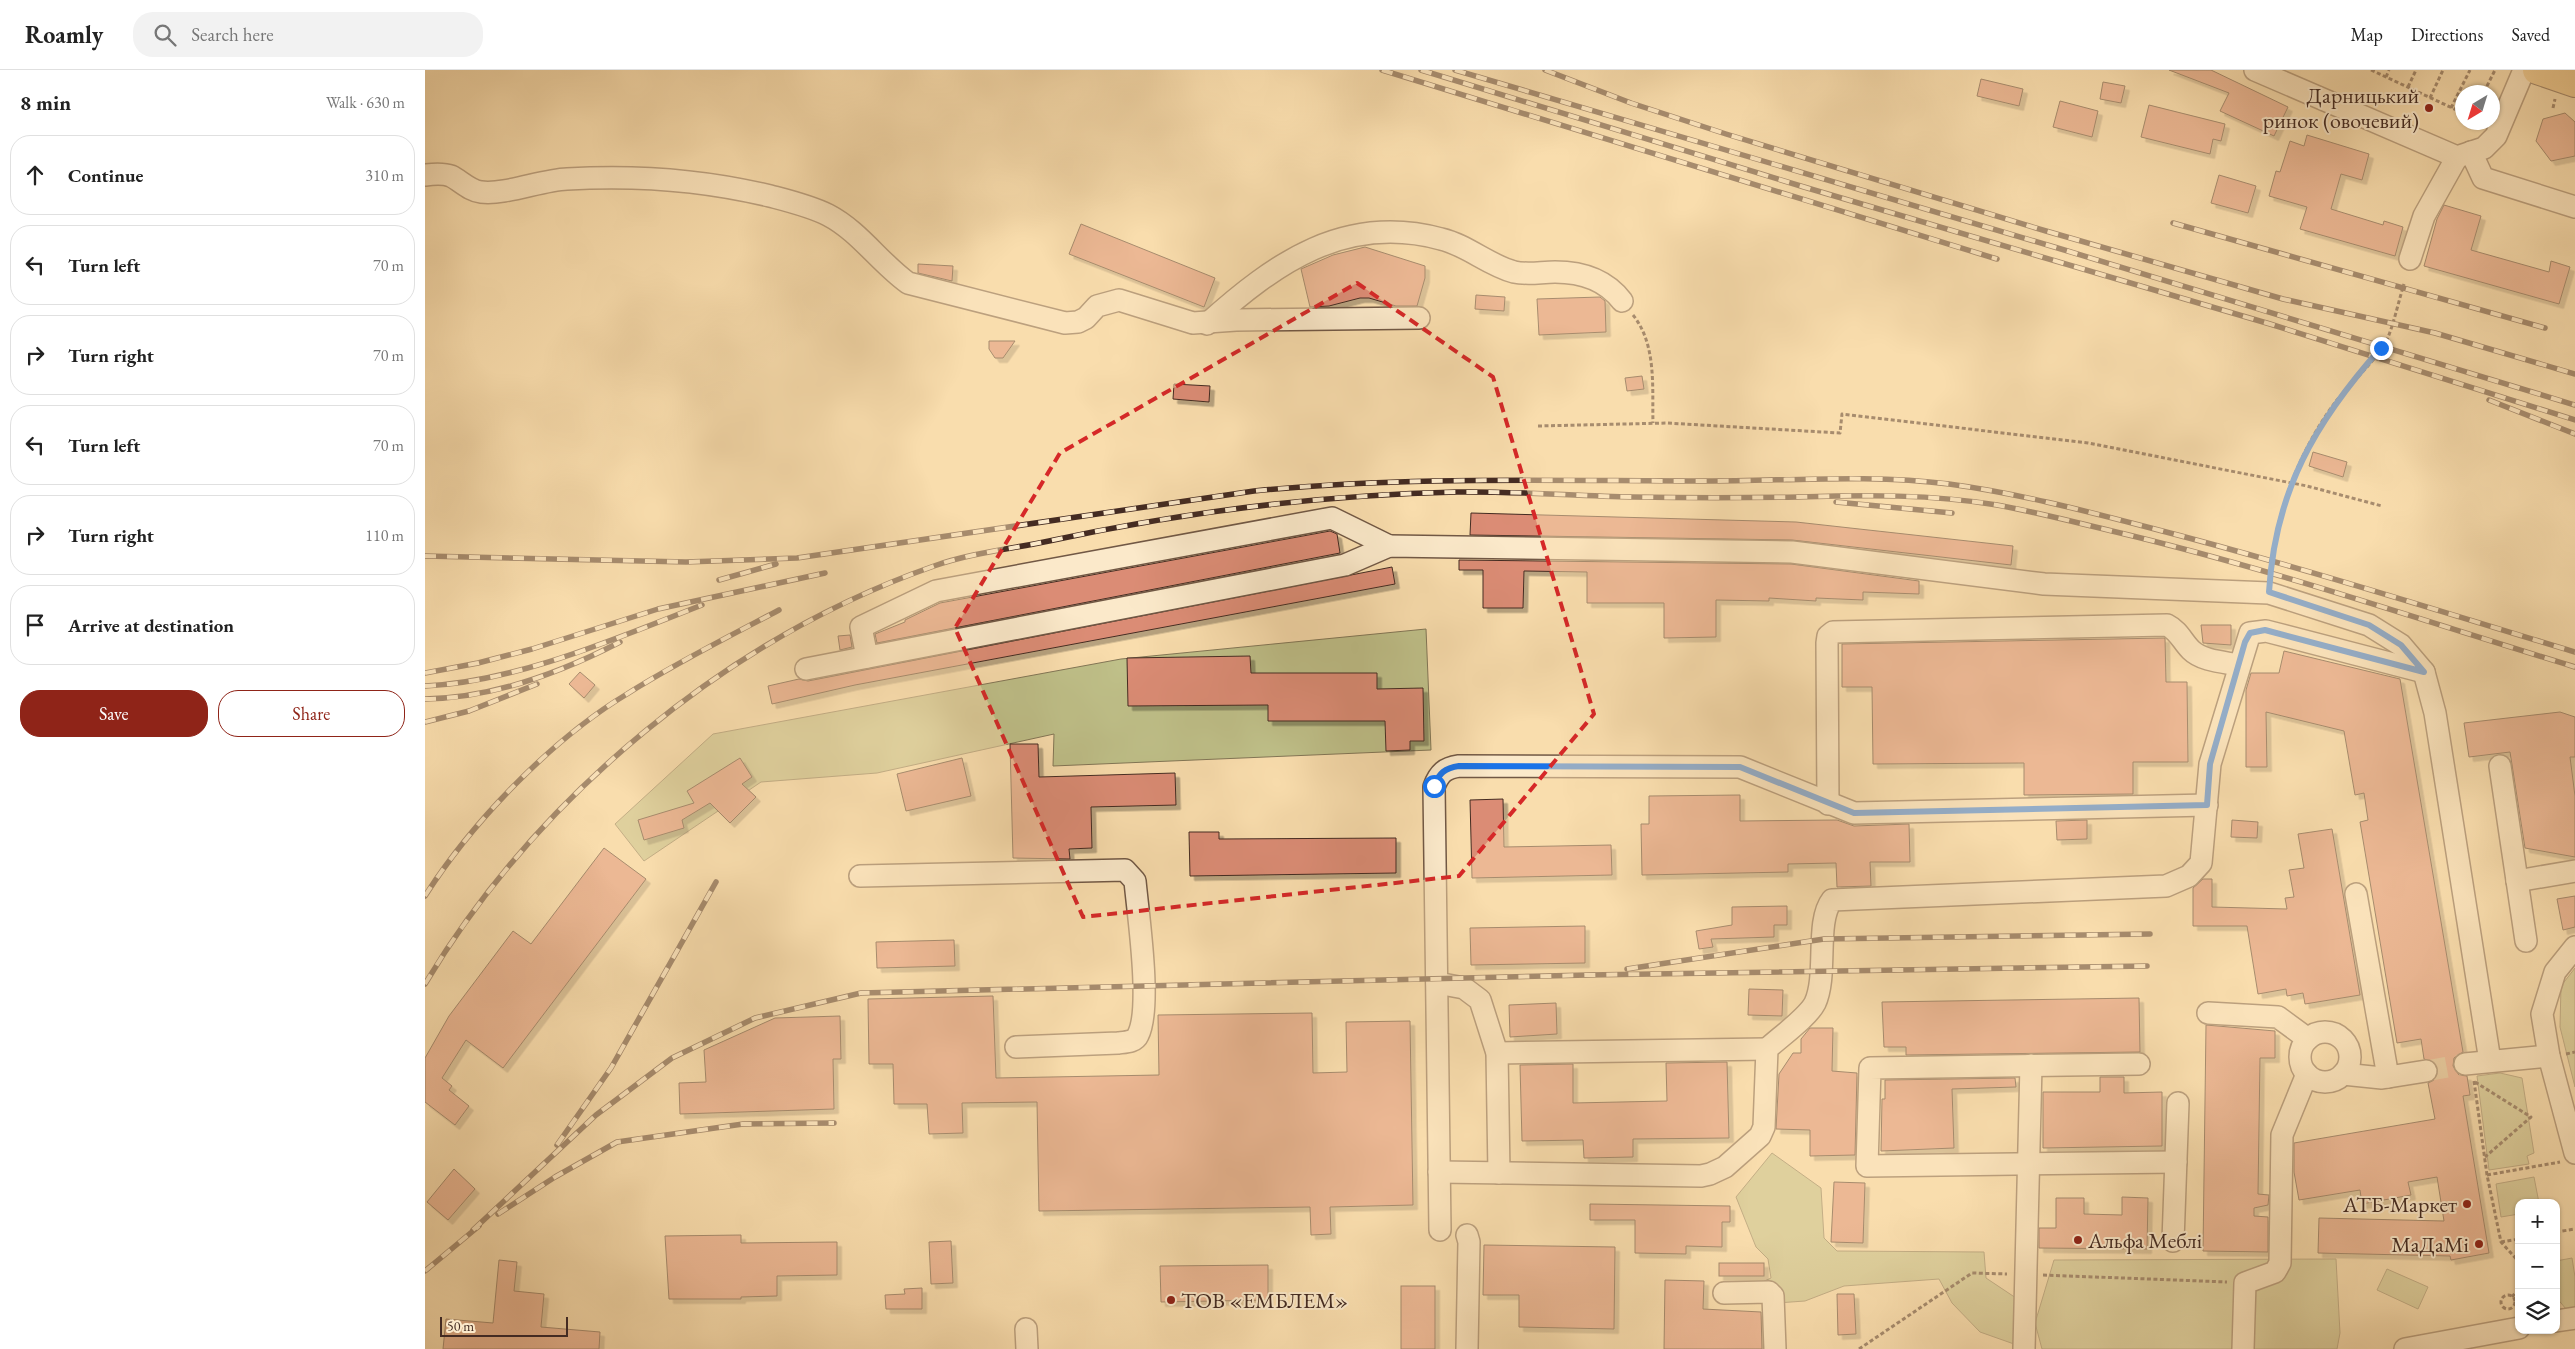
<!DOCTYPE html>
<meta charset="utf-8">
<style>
:root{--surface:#fff;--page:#f2f2f2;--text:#222;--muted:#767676;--line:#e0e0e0;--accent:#8f2418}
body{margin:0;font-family:"EB Garamond",serif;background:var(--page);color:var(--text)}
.controls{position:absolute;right:15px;bottom:15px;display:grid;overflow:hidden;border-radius:10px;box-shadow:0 1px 4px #0004}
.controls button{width:45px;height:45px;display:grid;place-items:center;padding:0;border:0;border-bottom:1px solid var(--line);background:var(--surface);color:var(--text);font:25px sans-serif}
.compass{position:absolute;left:2030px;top:15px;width:45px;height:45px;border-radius:50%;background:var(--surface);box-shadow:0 1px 4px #0004;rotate:218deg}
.scale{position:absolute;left:15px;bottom:12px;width:128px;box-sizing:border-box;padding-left:5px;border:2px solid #442b22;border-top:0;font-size:14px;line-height:18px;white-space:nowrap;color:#442b22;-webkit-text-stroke:4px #fbe9ca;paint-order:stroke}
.stop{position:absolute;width:15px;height:15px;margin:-11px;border:4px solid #1a73e8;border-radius:50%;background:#fff}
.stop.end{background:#1a73e8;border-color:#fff;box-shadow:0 1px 5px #0008}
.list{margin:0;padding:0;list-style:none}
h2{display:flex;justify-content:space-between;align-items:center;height:65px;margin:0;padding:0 20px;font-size:21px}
h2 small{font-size:16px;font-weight:400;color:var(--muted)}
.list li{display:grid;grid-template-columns:32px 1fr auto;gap:15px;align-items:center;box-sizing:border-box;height:80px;margin:0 10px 10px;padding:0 10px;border:1px solid var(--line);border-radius:20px}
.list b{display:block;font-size:19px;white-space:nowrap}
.list em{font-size:16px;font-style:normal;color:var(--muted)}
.actions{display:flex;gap:10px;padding:15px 20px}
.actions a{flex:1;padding:11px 0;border:1px solid var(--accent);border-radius:20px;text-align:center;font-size:18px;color:var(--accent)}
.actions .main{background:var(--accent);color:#fff}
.icon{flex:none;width:28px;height:28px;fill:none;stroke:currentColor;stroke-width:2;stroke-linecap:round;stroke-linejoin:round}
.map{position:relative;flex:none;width:2150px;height:1279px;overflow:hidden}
header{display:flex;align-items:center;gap:30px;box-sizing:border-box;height:70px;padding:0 25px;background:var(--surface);border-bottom:1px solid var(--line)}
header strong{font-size:24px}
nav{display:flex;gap:28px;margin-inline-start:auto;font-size:18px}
.search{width:350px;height:45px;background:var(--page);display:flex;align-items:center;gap:12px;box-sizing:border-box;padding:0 18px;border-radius:20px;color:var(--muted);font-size:19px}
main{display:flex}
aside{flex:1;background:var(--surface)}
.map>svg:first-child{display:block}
.green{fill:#bfc089;stroke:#827656}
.building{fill:#db8c74;stroke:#442b22;filter:url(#shadow)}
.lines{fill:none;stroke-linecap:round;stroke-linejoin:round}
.minor-tunnel{stroke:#d5b991;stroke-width:21;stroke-dasharray:21 11;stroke-linecap:butt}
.minor-casing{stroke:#715845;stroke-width:24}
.major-casing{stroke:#442b22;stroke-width:30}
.path{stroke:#442b22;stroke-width:3;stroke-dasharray:4 2.5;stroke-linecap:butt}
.minor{stroke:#fbe9ca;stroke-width:21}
.major{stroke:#ecbe76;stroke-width:28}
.rail-casing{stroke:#442b22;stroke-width:5.5}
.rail{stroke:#fbe9ca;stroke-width:4;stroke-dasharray:11;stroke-linecap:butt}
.route{stroke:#1a73e8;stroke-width:6}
.marked{fill:none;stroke:#d62828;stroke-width:4;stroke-dasharray:10 6;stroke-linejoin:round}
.poi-dot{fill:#8f2418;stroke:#fbe9ca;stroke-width:2}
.labels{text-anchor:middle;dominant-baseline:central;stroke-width:4;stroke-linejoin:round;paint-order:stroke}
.poi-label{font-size:22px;fill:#442b22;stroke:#fbe9ca;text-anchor:end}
</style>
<header>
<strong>Roamly</strong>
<div class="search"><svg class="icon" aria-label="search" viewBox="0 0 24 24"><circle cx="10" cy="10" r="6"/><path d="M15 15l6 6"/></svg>Search here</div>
<nav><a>Map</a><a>Directions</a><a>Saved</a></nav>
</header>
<main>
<aside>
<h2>8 min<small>Walk · 630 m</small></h2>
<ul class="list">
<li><svg class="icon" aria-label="ahead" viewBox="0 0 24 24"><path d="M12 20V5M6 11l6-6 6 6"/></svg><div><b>Continue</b></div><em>310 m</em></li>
<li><svg class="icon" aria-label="left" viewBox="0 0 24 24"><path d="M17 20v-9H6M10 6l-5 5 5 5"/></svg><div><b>Turn left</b></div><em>70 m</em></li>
<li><svg class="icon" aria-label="right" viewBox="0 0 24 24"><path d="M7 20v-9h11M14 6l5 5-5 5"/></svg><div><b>Turn right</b></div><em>70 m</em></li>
<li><svg class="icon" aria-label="left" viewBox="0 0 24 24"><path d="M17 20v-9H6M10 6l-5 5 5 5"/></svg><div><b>Turn left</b></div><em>70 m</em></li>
<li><svg class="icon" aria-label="right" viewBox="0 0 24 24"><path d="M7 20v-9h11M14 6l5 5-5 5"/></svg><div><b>Turn right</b></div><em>110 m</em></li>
<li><svg class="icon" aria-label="arrive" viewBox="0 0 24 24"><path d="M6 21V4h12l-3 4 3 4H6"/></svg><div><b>Arrive at destination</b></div></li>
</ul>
<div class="actions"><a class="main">Save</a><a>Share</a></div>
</aside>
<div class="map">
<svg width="2150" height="1279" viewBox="0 0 2150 1279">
<defs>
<filter id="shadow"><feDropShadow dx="4.5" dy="4.5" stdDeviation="0" flood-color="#0004"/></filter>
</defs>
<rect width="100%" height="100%" fill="#f9ddad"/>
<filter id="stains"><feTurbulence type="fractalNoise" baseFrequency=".004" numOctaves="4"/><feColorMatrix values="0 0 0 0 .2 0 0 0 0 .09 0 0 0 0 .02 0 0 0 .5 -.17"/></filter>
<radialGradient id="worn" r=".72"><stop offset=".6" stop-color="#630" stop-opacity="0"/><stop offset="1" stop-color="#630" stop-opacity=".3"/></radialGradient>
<!-- green -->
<g class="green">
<path d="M1001 559 1006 680 628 696 629 664 452 703 336 712 219 791 190 754 288 664 696 589Z"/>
<path d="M2150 898V1017L2135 957 2136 916Z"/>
<path d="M2075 1003 2097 1008 2109 1083 2102 1086 2104 1094 2064 1100 2052 1006Z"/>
<path d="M1347 1083 1396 1118 1399 1168 1412 1181 1559 1182 1561 1208 1591 1228 1589 1274 1555 1262 1527 1233 1514 1209 1419 1216 1380 1231 1338 1234 1331 1215 1346 1208 1343 1189 1331 1177 1311 1127Z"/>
<path d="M2109 1107 2114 1133H2094V1144L2076 1147 2071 1114Z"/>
<path d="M2147 1188 2150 1207V1238L2141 1239 2131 1227V1191Z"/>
<path d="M1911 1189 1915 1263 1912 1279H1617L1610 1253 1629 1190Z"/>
<path d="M1962 1199 2003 1217 1993 1239 1952 1220Z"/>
</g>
<!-- building -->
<g class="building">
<path d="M1744 0H1786L1863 37 1849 66 1795 41 1804 23Z"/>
<path d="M1556 9 1598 19 1594 36 1552 26Z"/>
<path d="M1678 12 1700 16 1696 33 1675 29Z"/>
<path d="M1635 31 1673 41 1667 67 1628 57Z"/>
<path d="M1724 35 1800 54 1796 71 1788 69 1785 84 1716 67Z"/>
<path d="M2140 43 2150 52V86L2126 91 2111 71 2118 49Z"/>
<path d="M1882 65 1944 84 1937 110 1916 104 1906 139 1958 155 1959 151 1978 157 1970 186 1875 159 1882 137 1844 126 1851 101 1855 102 1865 71 1879 76Z"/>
<path d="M1794 105 1831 116 1823 143 1786 133Z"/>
<path d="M2019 135 2056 146 2046 180 2124 202 2126 191 2145 197 2134 234 1999 196 2012 149Z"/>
<path d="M656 154 790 208 779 237 644 184Z"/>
<path d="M940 177 1000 196V208L992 236H971L944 228H935L904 236 885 237 876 199 908 185Z"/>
<path d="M493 194 528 196 527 211 493 203Z"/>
<path d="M1051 225 1080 227 1079 241 1050 239Z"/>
<path d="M1175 227 1180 231 1181 262 1114 265 1112 229Z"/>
<path d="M564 271H590L578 288H570L564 279Z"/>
<path d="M1217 306 1219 319 1202 321 1200 308Z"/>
<path d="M749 314 785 316 784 332 748 329Z"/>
<path d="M1888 382 1922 392 1918 407 1884 396Z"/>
<path d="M1046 443 1371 452 1588 476 1586 495 1367 470 1045 465Z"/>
<path d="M905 461 912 464 915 483 452 573 450 564 480 552V550L515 533Z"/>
<path d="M1034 490 1366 494 1494 511V524L1438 522V530L1391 528V531L1344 528V531L1291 530V567L1239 568V533H1162V502L1099 501 1098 538H1058V500H1034Z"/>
<path d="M967 497 970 514 430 615 347 634 343 616 374 609 383 611Z"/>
<path d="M1776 555H1806V575L1778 573Z"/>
<path d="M425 565 427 577 415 580 413 566Z"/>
<path d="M1740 568 1741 612H1762L1763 692H1708V724L1599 725V693L1448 694 1447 617H1417V574Z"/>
<path d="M1859 581 1975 609 2038 982 2029 988 2028 996 2034 1005 2042 1006 2045 1025 2038 1026 2064 1183 2026 1190 2025 1186 1893 1183 1894 1148 2019 1151 2012 1107 1983 1112 1986 1125 1937 1134 1935 1120 1874 1130 1869 1102V1073L2010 1049 2003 1013 2009 1010 2013 1000 2010 993 1999 989 1996 969 1972 973 1935 752 1943 750 1939 723 1930 725 1919 661 1841 642 1842 697H1821V620L1826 603H1854Z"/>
<path d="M825 586 826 603H952V619L998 618 999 671H985V680L961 681 960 651H843V635L703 636 702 588Z"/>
<path d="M155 602 170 615 159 628 144 614Z"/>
<path d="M2135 642 2150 647V687H2145L2150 726V787L2100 778 2085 682 2044 687 2039 653Z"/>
<path d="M585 674H613L614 707 750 703 751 735 666 737 667 778 644 779 645 789 588 788Z"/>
<path d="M315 688 327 707 317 714 331 727 305 753 285 733 257 750 259 758 219 770 213 750 269 733 262 721Z"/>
<path d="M537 688 546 726 481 741 472 704Z"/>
<path d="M1315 725V751L1412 750 1429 756 1484 754 1485 792H1445L1446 816 1412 817 1411 793 1363 794V802L1217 805 1216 754H1224V726Z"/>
<path d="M1078 729 1079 777 1186 775 1187 805 1047 808 1045 730Z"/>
<path d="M1662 750V769L1632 770 1631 751Z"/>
<path d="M1807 750 1833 752 1832 768 1806 767Z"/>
<path d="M1907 759 1935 925 1880 934 1878 923 1862 926 1861 919 1833 924 1822 856H1768V818L1778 809H1787V837L1862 839 1860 828 1869 827 1864 800 1879 798 1873 764Z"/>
<path d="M764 762H794V769L971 768V803L765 806Z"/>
<path d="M179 778 221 809 78 998 41 970 17 1008 27 1016 24 1020 44 1036 30 1055 0 1032V988L24 946 88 861 106 874Z"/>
<path d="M2150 826V857L2138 860 2132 829Z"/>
<path d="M1362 836V855H1349V867L1286 869 1288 877 1274 879 1271 861 1307 855V837Z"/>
<path d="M1160 856V893L1046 895 1045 858Z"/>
<path d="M529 870 530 896 452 898 451 872Z"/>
<path d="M1324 919 1358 920 1357 946 1323 945Z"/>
<path d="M568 926 571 1008 734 1005 733 945 887 943 888 1003 922 1002 921 952 985 951 988 1135 905 1137 906 1164 886 1165 885 1137 614 1141 612 1032 537 1033 538 1063 504 1064 502 1034H469L468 994H444L443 929Z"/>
<path d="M1714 928 1715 982 1481 985V977H1459L1457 932Z"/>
<path d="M1131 933 1132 964 1085 967 1084 935Z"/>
<path d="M415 946 416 989H408L409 1039 255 1044 254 1013 281 1012 279 980 350 948Z"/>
<path d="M1781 955 1850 961V988H1835L1833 1124 1844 1125 1843 1135 1829 1138V1146L1843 1147V1182L1778 1181Z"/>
<path d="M1385 958H1408L1407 1001 1432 1003 1430 1085 1385 1086V1060L1351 1059 1354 1004 1368 983H1376V969Z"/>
<path d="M1302 992 1304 1068 1208 1069V1087L1159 1088 1158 1070 1097 1071 1095 995 1148 994V1033L1242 1031 1241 993Z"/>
<path d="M1675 1007H1699V1023L1737 1022V1076L1618 1078V1022H1675Z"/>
<path d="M1590 1008 1591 1017 1527 1019 1529 1078 1456 1081 1457 1029H1460V1010Z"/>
<path d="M29 1099 50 1119 23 1150 2 1132Z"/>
<path d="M1409 1112 1440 1113 1438 1173 1406 1172Z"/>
<path d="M1697 1127 1723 1128 1722 1179 1614 1178V1158H1631V1128H1659V1144L1697 1145Z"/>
<path d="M1165 1134 1305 1136V1152H1297V1177L1261 1176V1184L1210 1183V1150H1165Z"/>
<path d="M316 1165V1173L412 1172V1205L352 1206V1226L316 1227V1229H244L240 1166Z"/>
<path d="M526 1171 528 1213 506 1214 504 1172Z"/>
<path d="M1059 1175 1190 1177 1189 1259 1094 1257V1225H1058Z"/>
<path d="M74 1190 92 1192 89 1221 119 1224 116 1257 175 1262 174 1279H18L21 1249 68 1253Z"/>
<rect x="1294" y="1193" width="45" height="13"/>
<path d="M843 1195V1230L736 1232 735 1196Z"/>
<path d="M1240 1210 1279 1211 1278 1239 1336 1242 1337 1279H1239Z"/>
<rect x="976" y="1216" width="34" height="63"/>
<path d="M497 1218V1239H461L460 1225 480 1224 479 1219Z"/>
<path d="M1412 1224H1429L1431 1264 1413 1265Z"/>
</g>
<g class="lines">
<!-- minor-tunnel -->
<path class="minor-tunnel" d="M2001 1001 2040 994"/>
<defs>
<g id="minor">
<path d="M1830 0 2032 87 2059 78 2071 66 2099 0"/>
<path d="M2046 82 2058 108 2150 137"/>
<path d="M0 105C8 104 18 103 26 106 36 111 45 121 56 122 81 125 116 110 142 109 210 105 279 110 345 126 364 131 385 136 403 145 434 161 455 193 483 213L640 253 653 252 661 248 672 236 694 230 768 253 811 250 994 248"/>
<path d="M1985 189 1999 146 2032 87"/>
<path d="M782 254C850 193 920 143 1016 169 1042 175 1063 195 1089 202 1103 205 1116 202 1130 202 1156 202 1181 210 1197 231"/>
<path d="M442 587 436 557 511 521 907 448 964 476"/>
<path d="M381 599 920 495 964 476 1367 482 1619 514 1844 523 1944 555 1976 575 1999 602 2010 643 2065 991"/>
<path d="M2075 696 2101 871"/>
<path d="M1403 734 1402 573 1403 566 1408 562 1742 555C1754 561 1757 571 1766 580 1777 591 1799 592 1814 595"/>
<path d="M435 806 700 800 710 811C713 844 727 938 713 965 710 972 701 972 693 973L591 977"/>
<path d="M2092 811 2150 801"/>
<path d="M1931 824 1963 1007"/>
<path d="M2150 877 2130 902 2117 944 2124 986 2150 1083"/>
<path d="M1012 913 1039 918 1055 930 1072 983 1074 1103"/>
<path d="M1783 943 1853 947 1883 969"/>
<circle cx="1900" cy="987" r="25"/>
<path d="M1072 983 1342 979"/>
<path d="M1714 994 1445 998 1442 1096 1751 1092"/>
<path d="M2040 994 2124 986"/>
<path d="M1918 1004 1957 1008 2001 1001"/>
<path d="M1014 1102 1276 1106 1285 1104 1300 1097 1335 1066 1339 1057 1342 979C1355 967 1383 947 1390 933 1403 905 1390 852 1407 830L1741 816 1764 806 1776 793 1785 694 1825 563 1841 561 1999 602"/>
<path d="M1015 1160 1009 717C1014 703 1020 698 1034 696L1315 697 1429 743 1782 735"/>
<path d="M1042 1165 1044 1172 1042 1279"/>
<path d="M1748 1171 1753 1033"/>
<path d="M1299 1223 1344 1222 1348 1226 1350 1279"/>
<path d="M2131 1251 2150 1248"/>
<path d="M601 1259 602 1279"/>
<path d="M1599 1279 1606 995"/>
<path d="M1818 1279 1820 1213 1850 1202 1855 1193 1857 1065 1882 1004"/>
<path d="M1980 1279 2094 1258"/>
</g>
<path id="major" d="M2112 0 2150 13"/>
</defs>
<!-- minor casing -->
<use href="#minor" class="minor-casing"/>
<!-- major casing -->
<use href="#major" class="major-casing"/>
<!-- path -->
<g class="path">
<path d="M1946 0 2038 43"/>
<path d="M1961 7 1964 0"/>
<path d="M1983 17 1991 0"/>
<path d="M2059 22 2070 0"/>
<path d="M2005 28 2018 0"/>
<path d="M2026 38 2045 0"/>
<path d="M2128 38 2130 29"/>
<path d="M1208 245C1232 275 1227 318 1228 353"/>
<path d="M1113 356 1242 353 1415 363 1417 344 1663 373 1882 416 1957 436"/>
<path d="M1845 505C1850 444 1875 378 1912 330 1925 315 1953 287 1961 272 1969 254 1973 233 1979 214"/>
<path d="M2141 984 2150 982"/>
<path d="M2049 1011 2062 1105 2076 1172 2094 1192"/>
<path d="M2050 1012 2106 1047 2060 1087"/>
<path d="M2062 1105 2135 1092"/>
<path d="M2131 1162 2150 1159"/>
<path d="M2076 1172 2094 1169"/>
<path d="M1618 1205 1802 1212"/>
<circle cx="2083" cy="1232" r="7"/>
<path d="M2087 1227 2094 1218"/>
<path d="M1434 1279 1547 1203 1582 1204"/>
</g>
<!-- minor -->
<use href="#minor" class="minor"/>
<!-- major -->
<use href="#major" class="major"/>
<defs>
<g id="rail">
<path d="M957 0 1572 189"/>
<path d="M996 0 1379 117 1845 254 2150 350"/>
<path d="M1030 0 1636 179 2150 335"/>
<path d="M1120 0 1206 33 1301 64 1621 161 1858 229 2010 263 2150 304"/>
<path d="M1748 153 2120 258"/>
<path d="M2064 330 2150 364"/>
<path d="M1411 432 1527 443"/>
<path d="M0 486 261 492 372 488 829 421C980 406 1130 411 1281 411 1362 411 1444 404 1524 414 1591 423 1657 440 1722 457 1866 494 2008 539 2150 582"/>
<path d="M294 510 351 494"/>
<path d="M0 603 53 593 107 579 233 539 400 503"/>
<path d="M0 616C91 612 192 568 277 535"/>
<path d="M0 629C68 628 135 603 195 572"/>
<path d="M0 652 44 641 112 614"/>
<path d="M0 826C47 752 127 669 202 624 251 593 303 567 354 540"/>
<path d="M1202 899 1399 869 1725 864"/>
<path d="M0 914C112 727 303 568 509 496 545 483 586 479 624 471 758 442 895 425 1032 422 1091 421 1150 426 1208 427 1263 428 1318 428 1373 427 1440 425 1506 424 1572 435 1611 442 1649 452 1687 461 1844 498 1996 550 2150 597"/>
<path d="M132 1075 186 998 291 812"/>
<path d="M73 1144 130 1107 192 1072 318 1054 409 1053"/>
<path d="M48 1160 171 1045 247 988 330 948 436 923 1163 905 1722 896"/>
<path d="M0 1201 54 1156"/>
</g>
</defs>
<!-- rail casing -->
<use href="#rail" class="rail-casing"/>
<!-- rail -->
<use href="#rail" class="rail"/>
</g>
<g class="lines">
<!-- route -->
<path class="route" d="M1009 716C1014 703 1020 698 1034 696L1315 697 1429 743 1782 735 1785 694 1820 572 1825 563 1840 560 1999 602 1976 575 1944 555 1844 522C1850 421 1890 352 1956 278"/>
</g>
<!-- marked area -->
<path d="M0 0H2150V1279H0ZM932 213 1068 307 1169 644 1034 806 658 847 530 558 635 383Z" fill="#f9ddad" fill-opacity=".55" fill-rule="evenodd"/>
<path class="marked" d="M932 213 1068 307 1169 644 1034 806 658 847 530 558 635 383Z"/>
<!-- markers -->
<g class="poi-dot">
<circle cx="2004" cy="38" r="5"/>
<circle cx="2042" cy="1134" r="5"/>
<circle cx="1653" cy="1170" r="5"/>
<circle cx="2054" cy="1174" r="5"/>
<circle cx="746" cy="1230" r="5"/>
</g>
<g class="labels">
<!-- poi labels -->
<g class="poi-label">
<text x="1994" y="25">Дарницький<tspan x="1994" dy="25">ринок (овочевий)</tspan></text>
<text x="2032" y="1134">АТБ-Маркет</text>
<text x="1663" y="1170" text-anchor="start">Альфа Меблі</text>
<text x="2044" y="1174">МаДаМі</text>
<text x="756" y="1230" text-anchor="start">ТОВ «ЕМБЛЕМ»</text>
</g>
</g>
<rect width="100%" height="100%" filter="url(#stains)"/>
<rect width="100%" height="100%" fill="url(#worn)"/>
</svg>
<div class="controls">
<button>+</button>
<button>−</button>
<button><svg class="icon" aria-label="layers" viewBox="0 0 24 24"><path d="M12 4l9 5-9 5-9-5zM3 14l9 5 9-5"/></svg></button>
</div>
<svg class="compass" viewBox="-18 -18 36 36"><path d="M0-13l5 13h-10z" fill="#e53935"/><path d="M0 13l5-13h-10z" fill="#767676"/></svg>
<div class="scale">50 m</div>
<div class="stop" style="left:1009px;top:716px"></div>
<div class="stop end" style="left:1956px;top:278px"></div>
</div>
</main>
